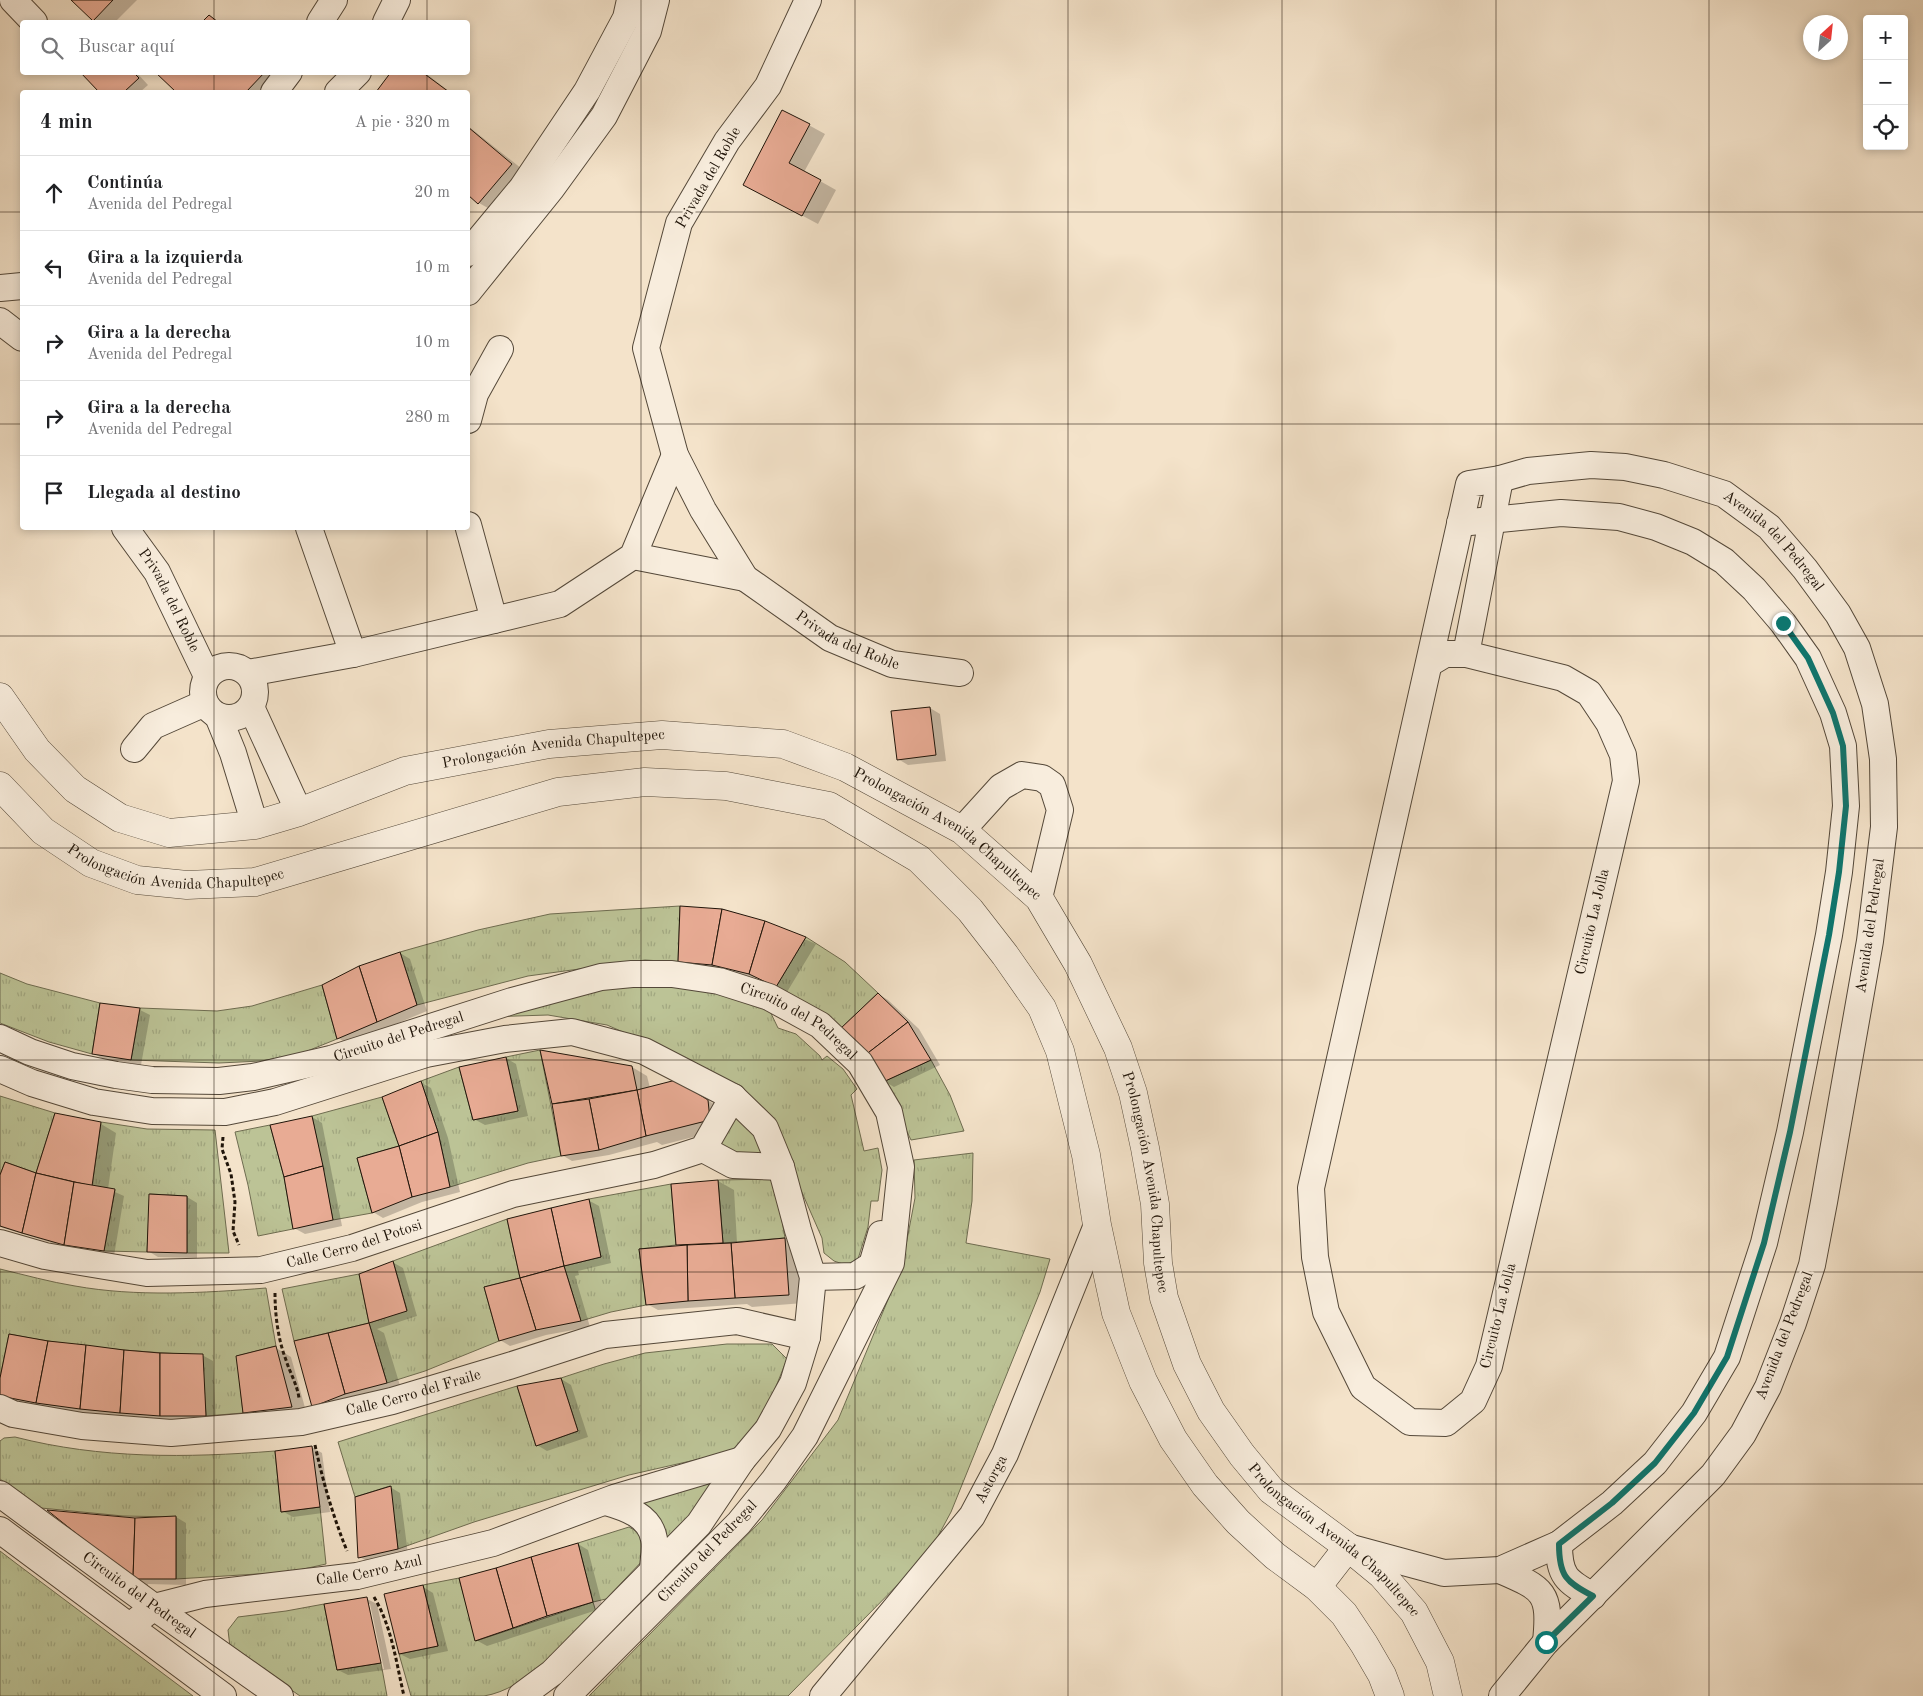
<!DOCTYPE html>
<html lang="es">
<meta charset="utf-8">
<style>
:root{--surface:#fff;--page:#f2f2f2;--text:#202124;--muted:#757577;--line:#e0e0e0}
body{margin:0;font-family:"Old Standard TT",serif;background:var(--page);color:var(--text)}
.controls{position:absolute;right:15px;top:15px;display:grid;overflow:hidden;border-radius:5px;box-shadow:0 2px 8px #0003}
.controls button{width:45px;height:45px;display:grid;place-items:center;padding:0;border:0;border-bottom:1px solid var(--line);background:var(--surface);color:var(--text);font:25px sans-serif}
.compass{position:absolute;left:1803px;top:15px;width:45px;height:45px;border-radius:50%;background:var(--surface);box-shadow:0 2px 8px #0003;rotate:27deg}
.stop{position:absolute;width:15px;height:15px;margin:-11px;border:4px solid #0f766e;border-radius:50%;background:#fff}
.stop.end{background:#0f766e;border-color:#fff;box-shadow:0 1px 5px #0008}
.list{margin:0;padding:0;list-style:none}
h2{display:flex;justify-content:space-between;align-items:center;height:65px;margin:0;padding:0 20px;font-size:21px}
h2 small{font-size:16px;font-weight:400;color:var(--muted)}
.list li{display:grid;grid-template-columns:32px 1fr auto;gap:15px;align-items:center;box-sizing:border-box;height:75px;padding:0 20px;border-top:1px solid var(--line)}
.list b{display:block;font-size:19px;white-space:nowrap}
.list p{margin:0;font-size:16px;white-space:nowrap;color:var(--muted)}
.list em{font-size:16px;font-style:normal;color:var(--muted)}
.icon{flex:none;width:28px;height:28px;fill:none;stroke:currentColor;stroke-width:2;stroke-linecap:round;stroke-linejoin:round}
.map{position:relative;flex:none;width:1923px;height:1696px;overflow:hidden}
.search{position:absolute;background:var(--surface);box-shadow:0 2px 8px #0003;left:20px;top:20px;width:450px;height:55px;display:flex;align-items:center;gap:12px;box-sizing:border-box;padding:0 18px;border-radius:5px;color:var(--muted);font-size:19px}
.panel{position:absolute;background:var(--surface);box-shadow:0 2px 8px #0003;left:20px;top:90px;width:450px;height:440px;border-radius:5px}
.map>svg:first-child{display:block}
.grass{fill:url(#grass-tufts);stroke:#6e6c50}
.shadow{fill:#0003;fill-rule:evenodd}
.building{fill:#e8ab94;stroke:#1f1409}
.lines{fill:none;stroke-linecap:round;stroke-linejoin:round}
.minor-casing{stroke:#544839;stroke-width:28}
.tertiary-casing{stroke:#544839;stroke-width:29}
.path{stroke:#1f1409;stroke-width:3;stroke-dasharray:4 2.5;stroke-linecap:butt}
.minor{stroke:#f8eddd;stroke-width:26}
.tertiary{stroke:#f8eddd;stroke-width:28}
.route{stroke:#0f766e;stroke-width:6}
.grid{fill:none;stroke:#1f1409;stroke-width:1;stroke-opacity:0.55}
.labels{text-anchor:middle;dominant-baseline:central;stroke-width:4.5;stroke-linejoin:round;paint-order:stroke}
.street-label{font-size:15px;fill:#1f1409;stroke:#f8eddd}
</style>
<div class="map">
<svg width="1923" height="1696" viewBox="0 0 1923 1696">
<defs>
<pattern id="grass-tufts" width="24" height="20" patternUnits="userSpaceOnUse" patternTransform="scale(1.25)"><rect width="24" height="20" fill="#bcc396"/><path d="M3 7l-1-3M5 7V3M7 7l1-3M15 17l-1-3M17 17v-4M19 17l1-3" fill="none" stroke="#a1a780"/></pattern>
</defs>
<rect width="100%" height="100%" fill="#f4e3ca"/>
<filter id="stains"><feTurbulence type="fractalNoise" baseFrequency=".004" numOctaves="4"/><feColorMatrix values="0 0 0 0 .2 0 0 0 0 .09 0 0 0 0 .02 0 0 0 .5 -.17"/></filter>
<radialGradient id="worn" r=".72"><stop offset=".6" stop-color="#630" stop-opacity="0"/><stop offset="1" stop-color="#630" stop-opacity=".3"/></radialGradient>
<!-- grass -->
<g class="grass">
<path d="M680 906 678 962 645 960 528 976 417 1005 400 952 478 930 550 914Z"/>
<path d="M806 937 845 962 878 993 839 1030 776 987Z"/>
<path d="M0 973 27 984 100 1003 92 1054 49 1042 0 1023Z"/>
<path d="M672 982 767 1005 778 1028 796 1034 820 1056 822 1060 827 1056 843 1069 857 1089 851 1095 864 1151 878 1148 882 1170 878 1201H871L868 1227 858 1259 846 1265 834 1261 824 1253 822 1238 786 1156 687 1060 607 1025 548 1015 486 1017 582 987Z"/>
<path d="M322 985 337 1039 300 1054 261 1061 219 1063 131 1060 140 1008 217 1011 252 1006Z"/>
<path d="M540 1050 561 1156 528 1163 450 1187 438 1132 421 1081 459 1067 473 1120 518 1111 506 1057Z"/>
<path d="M931 1060 950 1095 964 1131 911 1140 883 1082Z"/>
<path d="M0 1096 55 1113 36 1173 5 1162 0 1175Z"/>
<path d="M382 1097 399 1146 357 1158 372 1213 333 1220 312 1116Z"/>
<path d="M735 1101 780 1165 704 1149Z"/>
<path d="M101 1122 147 1129 215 1130 229 1253H187V1196L150 1194 147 1252 104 1251 115 1190 92 1186Z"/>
<path d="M270 1125 284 1177 293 1229 258 1236 248 1185 235 1132Z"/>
<path d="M973 1153 972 1201 966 1243 1050 1259 1040 1292 951 1512 929 1553 788 1696H589L762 1520 838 1420 902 1266 915 1198 914 1160Z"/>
<path d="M775 1179 785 1238 723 1243 718 1180Z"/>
<path d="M671 1184 676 1245 639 1249 646 1305 611 1312 581 1321 564 1266 601 1257 589 1199Z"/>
<path d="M507 1219 520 1278 484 1287 499 1341 425 1371 387 1383 369 1323 294 1341 282 1289 359 1274 369 1323 407 1310 393 1261Z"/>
<path d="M0 1269C25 1275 50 1282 75 1286 136 1297 204 1293 266 1288L276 1346 237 1356 243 1413 206 1416 202 1355C138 1352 72 1347 9 1334L0 1378Z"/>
<path d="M727 1344H772L787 1359 771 1399 739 1450 629 1475 474 1522 398 1549 390 1486 355 1497 338 1442 517 1386 536 1446 578 1431 561 1378 604 1364 645 1353Z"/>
<path d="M15 1437C101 1459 186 1458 275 1451L281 1512 320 1507 326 1564 290 1572 176 1579V1517L123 1516 41 1508 0 1479V1441L4 1438Z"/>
<path d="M741 1460 656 1565 658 1539 621 1506Z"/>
<path d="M629 1527 641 1534 644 1559 606 1599 593 1602 596 1612C567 1642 527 1689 484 1696 464 1696 432 1696 411 1696L399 1654 438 1646 423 1585 459 1578 476 1641 593 1602 578 1543Z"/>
<path d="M0 1551 17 1564 193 1696H0Z"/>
<path d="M324 1604 337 1670 381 1663 387 1696H300L230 1647 228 1630 238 1617 286 1611Z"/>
</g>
<!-- shadow -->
<g class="shadow">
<path d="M73 0H137L115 22H98Z"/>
<path d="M81 72H136L148 85 140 92H101Z"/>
<path d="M276 72 270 92H178L157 73Z"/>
<path d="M392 72H424L450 92H377Z"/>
<path d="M783 111 825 134 804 172 836 190 818 224 760 193Z"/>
<path d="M468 126 527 173 495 212 479 203 468 194Z"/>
<path d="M930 708 940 714 946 761 908 765 898 759Z"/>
<path d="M765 922 816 944 787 992 761 979 724 970 689 967 679 961Z"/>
<path d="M400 953 410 959 427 1011 348 1044 338 1038Z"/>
<path d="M878 994 888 1000 919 1029 940 1065 894 1087 884 1081Z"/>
<path d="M101 1004 140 1010 150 1015 141 1065 103 1059 93 1053Z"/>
<path d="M506 1058 516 1064 528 1116 485 1125 474 1119Z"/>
<path d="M632 1067 647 1076 650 1088 692 1091 724 1110 725 1129 662 1145 657 1142 609 1155 572 1161 562 1155 553 1103Z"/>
<path d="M420 1082 431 1088 448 1138 460 1192 422 1202 383 1218 373 1212 401 1147Z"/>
<path d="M56 1114 101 1124 116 1133 108 1189 124 1196 114 1256 75 1250 0 1227V1179L37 1174Z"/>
<path d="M312 1117 322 1123 342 1226 305 1234 294 1228 286 1176Z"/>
<path d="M718 1181 734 1190 737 1243 785 1239 801 1248 804 1303 752 1307 747 1304 658 1310 647 1304 682 1247 677 1244Z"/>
<path d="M187 1197 197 1203V1258L158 1257 148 1251Z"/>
<path d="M588 1200 599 1206 611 1263 578 1271 579 1275 575 1276 590 1327 546 1335 510 1346 500 1340 521 1278Z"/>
<path d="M392 1262 403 1268 417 1316 377 1329 384 1333 402 1392 313 1406 295 1342 370 1324 360 1275Z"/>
<path d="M69 1346 124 1352 202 1355 213 1361 216 1421 131 1418 47 1408 8 1401 0 1384Z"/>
<path d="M276 1348 291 1357 307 1415 260 1422 245 1413Z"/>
<path d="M561 1379 571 1385 588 1437 547 1451 537 1445Z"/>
<path d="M312 1447 322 1453 330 1512 293 1517 282 1511Z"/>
<path d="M390 1487 400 1493 408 1554 370 1563 360 1557Z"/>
<path d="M176 1517 186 1523V1585L148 1584V1586L134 1578 135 1519Z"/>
<path d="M578 1544 588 1550 603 1608 487 1646 476 1640Z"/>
<path d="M423 1587 433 1593 448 1651 410 1659 400 1654Z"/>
<path d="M367 1599 377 1604 391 1669 348 1675 338 1670ZM367 1604H370L384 1669 382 1670Z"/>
</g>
<!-- building -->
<g class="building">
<path d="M71 0H113L93 21Z"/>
<path d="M209 15 218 22H202Z"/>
<path d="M80 72H133L139 78 124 92H99Z"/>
<path d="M155 72H265L246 92H176Z"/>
<path d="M391 72H422L449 92H376Z"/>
<path d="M782 110 810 124 789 163 821 180 802 216 743 185Z"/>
<path d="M468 127 512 164 478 204 468 195Z"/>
<path d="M930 707 936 755 897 760 891 711Z"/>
<path d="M680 906 722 909 712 965 678 962Z"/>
<path d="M722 909 765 921 749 974 712 965Z"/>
<path d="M765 921 806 937 776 987 749 974Z"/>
<path d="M400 952 417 1005 377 1022 359 966Z"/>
<path d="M359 966 377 1022 337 1039 322 985Z"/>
<path d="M878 993 908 1022 864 1056 839 1030Z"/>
<path d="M100 1003 140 1008 131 1060 92 1054Z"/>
<path d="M908 1022 931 1060 883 1082 864 1056Z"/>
<path d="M540 1050 632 1066 637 1090 552 1104Z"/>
<path d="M506 1057 518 1111 473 1120 459 1067Z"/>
<path d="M676 1080 708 1100 710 1120 646 1136 637 1090Z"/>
<path d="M421 1081 438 1132 399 1146 382 1097Z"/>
<path d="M637 1090 646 1136 599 1150 589 1099Z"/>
<path d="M589 1099 599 1150 561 1156 552 1104Z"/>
<path d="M55 1113 101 1122 92 1186 36 1173Z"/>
<path d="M312 1116 323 1166 284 1177 270 1125Z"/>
<path d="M438 1132 450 1187 412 1197 399 1146Z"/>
<path d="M399 1146 412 1197 372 1213 357 1158Z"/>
<path d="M5 1162 36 1173 22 1233 0 1226V1175Z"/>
<path d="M323 1166 333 1220 293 1229 284 1177Z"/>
<path d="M36 1173 74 1182 64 1245 22 1233Z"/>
<path d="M718 1180 723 1243 676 1245 671 1184Z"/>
<path d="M74 1182 115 1189 104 1251 64 1245Z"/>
<path d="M149 1194 187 1196V1253L147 1252Z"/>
<path d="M589 1199 601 1257 564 1266 551 1208Z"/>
<path d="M551 1208 564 1266 520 1278 507 1219Z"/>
<path d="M785 1238 789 1295 735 1298 731 1243Z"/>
<path d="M731 1243 735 1298 688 1301 687 1245Z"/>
<path d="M687 1245 688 1301 646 1305 639 1249Z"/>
<path d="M393 1261 407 1311 369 1323 359 1274Z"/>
<path d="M564 1266 581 1321 536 1330 520 1278Z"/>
<path d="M520 1278 536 1330 499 1341 484 1287Z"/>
<path d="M369 1323 387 1383 345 1394 328 1333Z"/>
<path d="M328 1333 345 1394 312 1407 294 1341Z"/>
<path d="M9 1334 48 1341 36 1403 0 1396V1378Z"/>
<path d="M48 1341 86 1345 80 1409 36 1403Z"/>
<path d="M86 1345 124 1350 120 1413 80 1409Z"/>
<path d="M276 1346 292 1407 243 1413 236 1356Z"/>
<path d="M124 1350 160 1353V1416L120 1413Z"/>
<path d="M160 1353 203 1354 206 1416H160Z"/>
<path d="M561 1378 578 1431 536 1446 517 1386Z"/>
<path d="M312 1446 320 1507 281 1512 275 1451Z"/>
<path d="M391 1486 398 1549 358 1558 355 1497Z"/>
<path d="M47 1510 135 1518 133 1579Z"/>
<path d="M176 1516V1579H133L135 1518Z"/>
<path d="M578 1543 593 1602 547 1616 531 1557Z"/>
<path d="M531 1557 547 1616 513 1628 496 1568Z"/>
<path d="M496 1568 513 1628 475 1641 459 1578Z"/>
<path d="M423 1585 438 1646 399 1654 384 1594Z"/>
<path d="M367 1597 381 1663 337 1670 324 1604Z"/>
</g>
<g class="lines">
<defs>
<g id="minor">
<path d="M13 0 34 22"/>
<path id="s1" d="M808 0 768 86 727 141 679 223 646 348 675 455 703 510 745 578 830 638 892 664 960 673"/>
<path d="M320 22 334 0"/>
<path d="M386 22 397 0"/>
<path d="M274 92 289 72"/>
<path d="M338 92 358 72"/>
<path d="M468 253 522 188 587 91 626 18 630 0"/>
<path d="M0 288 22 286"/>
<path d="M468 292 551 189 604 116 648 31 656 0"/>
<path d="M0 321 22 338"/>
<path d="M468 420 475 394 500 349"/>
<path d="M468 525 494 620"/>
<path id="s2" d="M125 528 157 572 207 676"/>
<path d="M309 528 353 654"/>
<path d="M633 556 745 578"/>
<path d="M1466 654 1500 479"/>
<path id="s3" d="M1430 663 1445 654H1466L1563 678 1589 693 1609 723 1623 755 1626 781 1489 1366 1473 1401 1446 1423 1410 1422 1363 1387 1326 1312 1315 1257 1311 1188 1469 484 1500 479 1528 471 1591 465 1625 467 1664 475 1724 494 1769 527 1805 569 1838 614 1857 648 1875 704 1883 759 1884 827 1870 941 1824 1202 1812 1265 1793 1323 1768 1387 1743 1434 1713 1475 1546 1642 1502 1696"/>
<circle cx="229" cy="692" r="26"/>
<path d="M248 673 353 654 560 604 633 556 675 455"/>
<path d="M251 707 299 812"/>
<path d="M218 716 233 753 255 825"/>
<path d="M134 749 153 726 205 703"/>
<path d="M962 830 1001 787 1022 775 1042 778 1052 785 1060 810 1039 898"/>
<path id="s4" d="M0 1038 30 1052 72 1066 116 1075 152 1080 219 1081 253 1077 331 1059 512 1001 601 977 632 974H672L719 981 769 997 820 1025 860 1063 889 1112 901 1167 891 1263 805 1436 774 1480 739 1523 567 1696"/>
<path d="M0 1069 32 1083 94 1102 152 1111 225 1112 275 1102 426 1054 505 1039 572 1032 644 1051 733 1097 765 1128 781 1167 798 1230 813 1277 807 1337 793 1383 768 1429 742 1460 699 1524 552 1673 521 1696"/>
<path d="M703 1149 733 1165 781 1167"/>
<path id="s5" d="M0 1243 45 1256 147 1273 261 1270 352 1248 513 1194 654 1165 703 1149 733 1097"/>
<path d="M813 1277 855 1276 872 1265 881 1234"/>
<path id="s6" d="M0 1408 13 1414 82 1426 171 1433 301 1422 392 1401 509 1366 605 1335 737 1321 807 1337"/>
<path id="s7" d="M0 1494 154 1607 280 1696"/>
<path d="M606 1502C627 1508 650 1516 654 1539 656 1549 653 1561 653 1571"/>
<path d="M0 1530 223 1696"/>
<path d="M1559 1544C1559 1576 1566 1581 1593 1596"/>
<path d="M1348 1547 1444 1573 1500 1570 1559 1544 1612 1503 1655 1463 1694 1413 1727 1357 1764 1243 1790 1132 1829 935 1839 872 1846 806 1843 746 1833 713 1808 658 1783 623 1754 589 1724 561 1693 542 1656 527 1619 517 1561 513 1460 523"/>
<path d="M1500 1570C1544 1589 1551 1592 1546 1642"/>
<path id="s8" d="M130 1626 154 1607 205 1594 357 1576 493 1543 614 1498 742 1460"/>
<path id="s9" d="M823 1696 972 1516 1005 1454 1097 1225"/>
</g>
<g id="tertiary">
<path id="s10" d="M0 697 37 750 75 789 120 818 169 833 255 825 299 812 405 771 549 744 662 735 783 744 845 767 962 830 1039 898 1078 964 1118 1048 1133 1093 1145 1148 1155 1204 1158 1263 1164 1298 1187 1364 1211 1411 1242 1455 1271 1490 1348 1547 1382 1575 1414 1612 1440 1662 1448 1696"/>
<path id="s11" d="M0 786 43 831 91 863 137 880 187 885 255 882 558 792 645 782 726 786 829 806 919 859 970 910 1005 955 1042 1008 1060 1051 1086 1155 1097 1225 1116 1313 1143 1381 1173 1439 1205 1485 1238 1522 1275 1556 1317 1587 1344 1614 1364 1644 1382 1675 1390 1696"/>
<path d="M1317 1587 1348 1547"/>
</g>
</defs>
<!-- minor casing -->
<use href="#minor" class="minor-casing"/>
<!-- tertiary casing -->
<use href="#tertiary" class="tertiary-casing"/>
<!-- path -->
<g class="path">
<path d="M223 1137 222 1149 231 1174 235 1202 233 1231 239 1245"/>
<path d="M275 1293C275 1315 278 1339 286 1360 290 1373 297 1384 299 1398"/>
<path d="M315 1445C323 1482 333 1516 347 1551"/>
<path d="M374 1597C392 1627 396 1662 404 1696"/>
</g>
<!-- minor -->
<use href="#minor" class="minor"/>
<!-- tertiary -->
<use href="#tertiary" class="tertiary"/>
</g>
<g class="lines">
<!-- route -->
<path class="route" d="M1546 1642 1593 1596C1566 1582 1559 1576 1559 1544L1612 1503 1655 1463 1694 1413 1727 1357 1764 1243 1790 1132 1829 935 1839 872 1846 806 1843 746 1833 713 1808 658 1783 623"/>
</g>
<!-- grid -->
<path class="grid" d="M214 0V22M427 0V22M641 0V1696M855 0V1696M1068 0V1696M1282 0V1696M1496 0V1696M1709 0V1696M214 72V92M427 72V92M0 212H22M468 212H1923M0 424H22M468 424H1923M214 528V1696M427 528V1696M0 636H1923M0 848H1923M0 1060H1923M0 1272H1923M0 1484H1923"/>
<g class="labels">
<!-- street labels -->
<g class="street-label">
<text transform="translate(709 178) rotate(-60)">Privada del Roble</text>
<text stroke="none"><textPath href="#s3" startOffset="2294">Avenida del Pedregal</textPath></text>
<text stroke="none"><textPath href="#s2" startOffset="85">Privada del Roble</textPath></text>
<text stroke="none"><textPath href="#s1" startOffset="761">Privada del Roble</textPath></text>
<text stroke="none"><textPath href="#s10" startOffset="620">Prolongación Avenida Chapultepec</textPath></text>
<text stroke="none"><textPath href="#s10" startOffset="1040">Prolongación Avenida Chapultepec</textPath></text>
<text stroke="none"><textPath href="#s11" startOffset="205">Prolongación Avenida Chapultepec</textPath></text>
<text transform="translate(1593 922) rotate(-77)">Circuito La Jolla</text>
<text transform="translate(1871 926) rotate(-82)">Avenida del Pedregal</text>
<text stroke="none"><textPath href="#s4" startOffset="831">Circuito del Pedregal</textPath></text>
<text stroke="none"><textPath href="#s4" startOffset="411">Circuito del Pedregal</textPath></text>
<text stroke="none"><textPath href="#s10" startOffset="1460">Prolongación Avenida Chapultepec</textPath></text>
<text stroke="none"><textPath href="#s5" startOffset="361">Calle Cerro del Potosi</textPath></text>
<text transform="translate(1499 1316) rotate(-76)">Circuito La Jolla</text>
<text transform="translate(1785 1336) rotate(-69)">Avenida del Pedregal</text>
<text stroke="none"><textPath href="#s6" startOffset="420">Calle Cerro del Fraile</textPath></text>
<text stroke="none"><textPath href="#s9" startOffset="275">Astorga</textPath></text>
<text stroke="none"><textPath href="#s10" startOffset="1880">Prolongación Avenida Chapultepec</textPath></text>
<text transform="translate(708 1552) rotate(-46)">Circuito del Pedregal</text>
<text stroke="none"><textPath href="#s8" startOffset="249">Calle Cerro Azul</textPath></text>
<text stroke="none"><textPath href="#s7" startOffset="172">Circuito del Pedregal</textPath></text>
</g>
</g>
<rect width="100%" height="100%" filter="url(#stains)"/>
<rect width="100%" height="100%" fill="url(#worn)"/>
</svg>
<div class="controls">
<button>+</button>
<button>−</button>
<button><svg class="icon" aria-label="locate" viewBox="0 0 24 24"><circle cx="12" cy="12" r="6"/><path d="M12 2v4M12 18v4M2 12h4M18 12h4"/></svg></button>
</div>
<svg class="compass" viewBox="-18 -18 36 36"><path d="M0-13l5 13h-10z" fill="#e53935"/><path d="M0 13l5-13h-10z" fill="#757577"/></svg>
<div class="stop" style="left:1546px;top:1642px"></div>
<div class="stop end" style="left:1783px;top:623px"></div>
<div class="search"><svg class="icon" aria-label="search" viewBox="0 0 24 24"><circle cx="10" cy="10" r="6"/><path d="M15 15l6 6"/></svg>Buscar aquí</div>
<section class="panel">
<h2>4 min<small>A pie · 320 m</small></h2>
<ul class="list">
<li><svg class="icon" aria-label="ahead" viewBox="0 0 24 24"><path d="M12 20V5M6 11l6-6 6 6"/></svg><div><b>Continúa</b><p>Avenida del Pedregal</p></div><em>20 m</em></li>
<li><svg class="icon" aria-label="left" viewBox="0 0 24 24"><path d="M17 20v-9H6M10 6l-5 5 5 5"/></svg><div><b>Gira a la izquierda</b><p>Avenida del Pedregal</p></div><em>10 m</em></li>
<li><svg class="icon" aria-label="right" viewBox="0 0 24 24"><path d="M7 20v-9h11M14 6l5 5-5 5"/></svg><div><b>Gira a la derecha</b><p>Avenida del Pedregal</p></div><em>10 m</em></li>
<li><svg class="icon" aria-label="right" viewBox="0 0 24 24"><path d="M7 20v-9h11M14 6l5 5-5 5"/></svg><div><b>Gira a la derecha</b><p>Avenida del Pedregal</p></div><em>280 m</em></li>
<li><svg class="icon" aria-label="arrive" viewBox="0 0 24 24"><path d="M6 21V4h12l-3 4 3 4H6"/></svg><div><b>Llegada al destino</b></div></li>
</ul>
</section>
</div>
